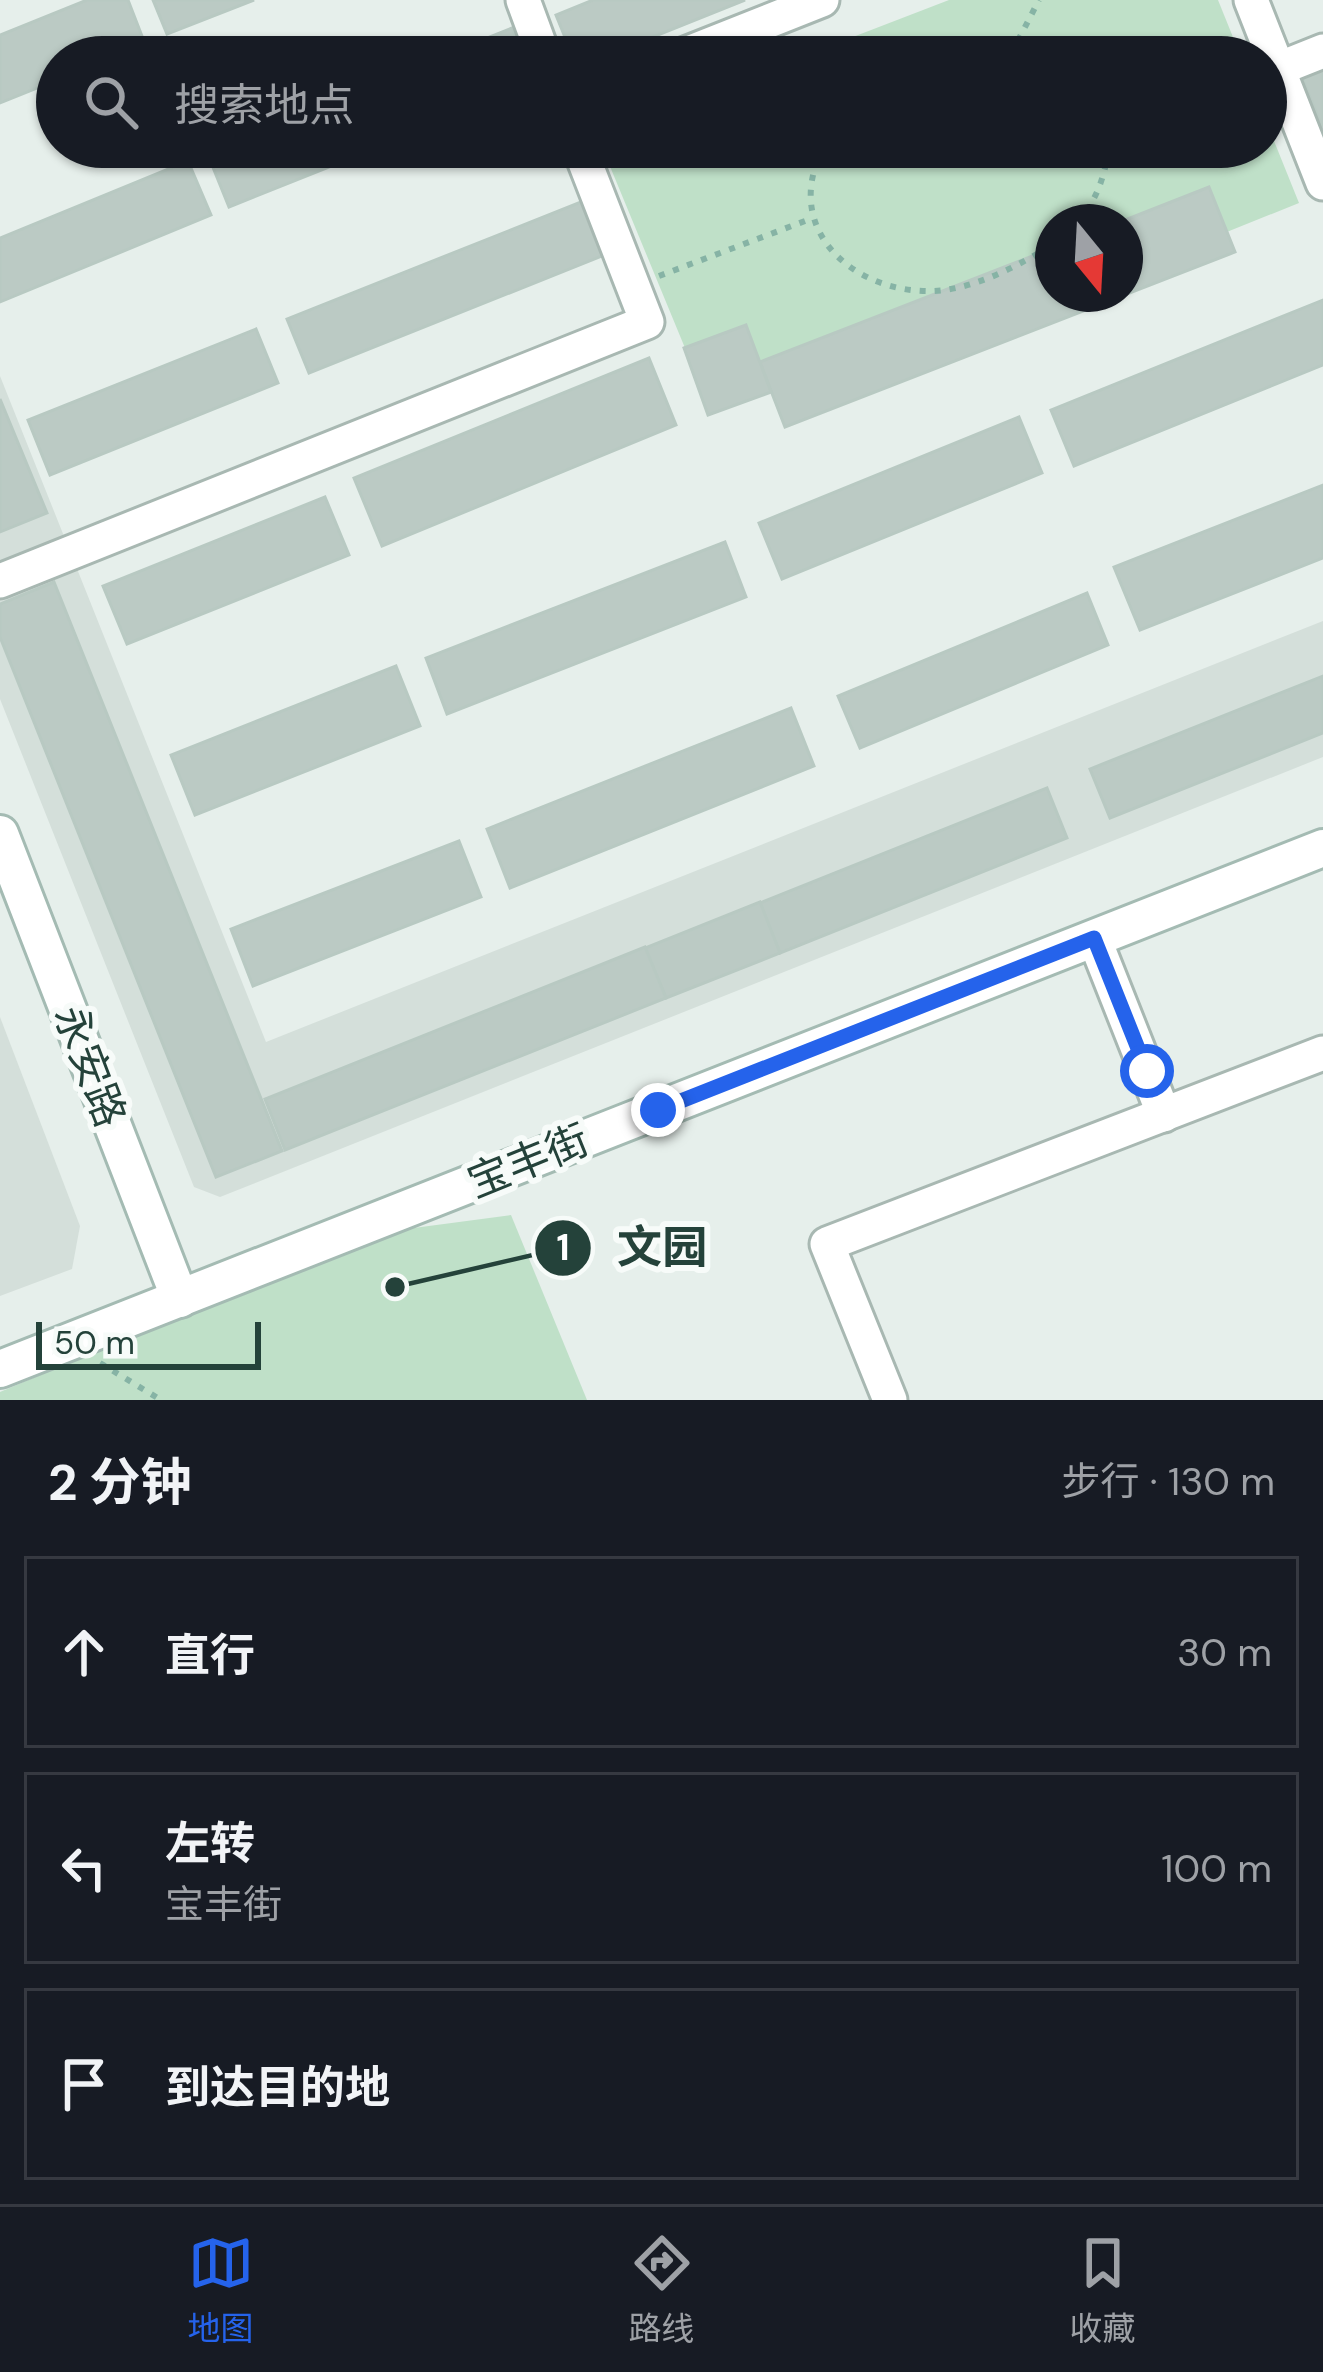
<!DOCTYPE html>
<html lang="zh">
<meta charset="utf-8">
<style>
:root{--surface:#171b24;--page:#242831;--text:#f1f3f6;--muted:#9ea1a6;--line:#363941;--accent:#2563eb}
body{margin:0;font-family:"DM Sans","Noto Sans SC",sans-serif;background:var(--page);color:var(--text)}
.compass{position:absolute;left:1035px;top:204px;width:108px;height:108px;border-radius:50%;background:var(--surface);box-shadow:0 3px 9px #0004;rotate:162deg}
.scale{position:absolute;left:36px;bottom:30px;width:225px;box-sizing:border-box;padding-left:12px;border:6px solid #24423a;border-top:0;font-size:33px;line-height:42px;white-space:nowrap;color:#24423a;-webkit-text-stroke:9px #f7fbf9;paint-order:stroke}
.stop{position:absolute;width:36px;height:36px;margin:-27px;border:9px solid #2563eb;border-radius:50%;background:#fff}
.stop.end{background:#2563eb;border-color:#fff;box-shadow:0 3px 12px #0008}
.list{margin:0;padding:0;list-style:none}
h2{display:flex;justify-content:space-between;align-items:center;height:156px;margin:0;padding:0 48px;font-size:51px}
h2 small{font-size:39px;font-weight:400;color:var(--muted)}
.list li{display:grid;grid-template-columns:78px 1fr auto;gap:36px;align-items:center;box-sizing:border-box;height:192px;margin:0 24px 24px;padding:0 24px;border:3px solid var(--line);border-radius:0px}
.list b{display:block;font-size:45px;white-space:nowrap}
.list p{margin:0;font-size:39px;white-space:nowrap;color:var(--muted)}
.list em{font-size:39px;font-style:normal;color:var(--muted)}
.icon{flex:none;width:66px;height:66px;fill:none;stroke:currentColor;stroke-width:2;stroke-linecap:round;stroke-linejoin:round}
.map{position:relative;flex:none;width:1323px;height:1400px;overflow:hidden}
.search{position:absolute;background:var(--surface);box-shadow:0 3px 9px #0004;left:36px;right:36px;top:36px;height:132px;display:flex;align-items:center;gap:30px;box-sizing:border-box;padding:0 42px;border-radius:66px;color:var(--muted);font-size:45px}
.sheet{height:804px;background:var(--surface)}
nav{display:flex;justify-content:space-around;align-items:center;box-sizing:border-box;height:168px;border-top:3px solid var(--line);background:var(--surface);font-size:33px;color:var(--muted)}
nav a{display:grid;justify-items:center;gap:6px}
nav .on{color:var(--accent)}
.map>svg:first-child{display:block}
.built{fill:#d4dfda}
.green{fill:#bfe0c8}
.building{fill:#bbcac4;stroke:#b8c9c2;stroke-width:3}
.lines{fill:none;stroke-linecap:round;stroke-linejoin:round}
.street-casing{stroke:#a8b8b2;stroke-width:39}
.secondary-casing{stroke:#a4bbb3;stroke-width:42}
.path{stroke:#86b3a5;stroke-width:6;stroke-dasharray:6 9;stroke-linecap:butt}
.street{stroke:#fff;stroke-width:33}
.secondary{stroke:#fff;stroke-width:36}
.route{stroke:#2563eb;stroke-width:15}
.labels{text-anchor:middle;dominant-baseline:central;stroke-width:12;stroke-linejoin:round;paint-order:stroke}
.street-label{font-size:42px;fill:#24423a;stroke:#f7fbf9}
.leader{fill:none;stroke:#24423a;stroke-width:4.5}
.callout-dot{fill:#24423a;stroke:#f7fbf9;stroke-width:4.5}
.mark-label{font-size:36px;text-anchor:middle;font-weight:bold;fill:#fff}
.callout-label{font-size:45px;text-anchor:middle;font-weight:bold;fill:#24423a;stroke:#f7fbf9;stroke-width:12;stroke-linejoin:round;paint-order:stroke}
</style>
<div class="map">
<svg width="1323" height="1400" viewBox="0 0 1323 1400">
<rect width="100%" height="100%" fill="#e6efeb"/>
<!-- built -->
<g class="built">
<path d="M0 376 266 1042 1323 621V757L220 1197 194 1187 0 699Z"/>
<path d="M0 1017 80 1226 72 1269 0 1296Z"/>
</g>
<!-- green -->
<g class="green">
<path d="M949 0H1218L1241 57H801Z"/>
<path d="M1266 121 1299 203 1125 273V222H1053V294L769 371 704 394 602 147H1266Z"/>
<path d="M511 1215 587 1400H0V1392L376 1233Z"/>
</g>
<!-- building -->
<g class="building">
<path d="M87 0H128L145 44 114 57H57V80L0 103V35Z"/>
<path d="M153 0H254L167 34Z"/>
<path d="M593 0H745L603 57H573L556 15Z"/>
<path d="M512 28 524 57H440Z"/>
<path d="M1323 58V129L1298 68Z"/>
<path d="M213 147H379L229 207 206 150Z"/>
<path d="M188 161 211 215 0 302V238Z"/>
<path d="M1209 187 1235 252 785 427 760 362 1053 248V294H1125V222H1120Z"/>
<path d="M586 200 607 254 309 373 287 319Z"/>
<path d="M1323 300V365L1074 466 1051 410Z"/>
<path d="M746 325 771 392 708 415 684 348Z"/>
<path d="M256 329 278 383 50 475 28 420Z"/>
<path d="M649 358 676 425 382 546 354 478Z"/>
<path d="M0 399 47 513 0 532Z"/>
<path d="M1019 417 1042 473 782 579 759 523Z"/>
<path d="M1323 485V558L1140 630 1114 567Z"/>
<path d="M325 497 349 555 127 644 103 586Z"/>
<path d="M725 542 746 597 447 714 426 658Z"/>
<path d="M54 582 282 1151 216 1177 0 637V604Z"/>
<path d="M1087 593 1108 645 860 748 838 696Z"/>
<path d="M396 666 420 726 195 815 171 755Z"/>
<path d="M1323 676V733L1110 818 1090 769Z"/>
<path d="M791 708 814 766 510 888 487 829Z"/>
<path d="M1047 788 1067 838 780 953 760 903Z"/>
<path d="M459 841 481 897 253 986 231 929Z"/>
<path d="M760 902 780 953 666 998 645 948Z"/>
<path d="M645 947 666 998 285 1150 265 1099Z"/>
</g>
<g class="lines">
<defs>
<g id="street">
<path d="M523 0 544 57"/>
<path d="M1251 0 1323 183"/>
<path d="M678 57 822 0"/>
<path d="M1278 69 1323 51"/>
<path d="M0 581 647 322 579 147"/>
<path d="M1094 938 1164 1115"/>
<path d="M890 1400 827 1244 1323 1053"/>
</g>
<g id="secondary">
<path d="M0 834 180 1299"/>
<path d="M0 1369 1323 848"/>
</g>
</defs>
<!-- street casing -->
<use href="#street" class="street-casing"/>
<!-- secondary casing -->
<use href="#secondary" class="secondary-casing"/>
<!-- path -->
<g class="path">
<path d="M1011 54 1039 0"/>
<path d="M936 57 964 49 1020 57"/>
<path d="M824 147C782 224 846 288 923 291 968 293 1017 267 1053 244"/>
<path d="M1077 222C1097 201 1105 175 1109 147"/>
<path d="M659 276 813 218"/>
<path d="M100 1363 161 1400"/>
</g>
<!-- street -->
<use href="#street" class="street"/>
<!-- secondary -->
<use href="#secondary" class="secondary"/>
</g>
<g class="lines">
<!-- route -->
<path class="route" d="M658 1110 1094 938 1147 1071"/>
</g>
<g class="labels">
<!-- street labels -->
<g class="street-label">
<text transform="translate(90 1066) rotate(69)">永安路</text>
<text transform="translate(528 1161) rotate(-22)">宝丰街</text>
</g>
</g>
<!-- callouts -->
<path class="leader" d="M395 1287L563 1248"/>
<g class="callout-dot">
<circle cx="395" cy="1287" r="12"/>
<circle cx="563" cy="1248" r="30"/>
</g>
<g class="mark-label">
<text x="563" y="1260">1</text>
</g>
<g class="callout-label">
<text x="662" y="1263">文园</text>
</g>
</svg>
<svg class="compass" viewBox="-18 -18 36 36"><path d="M0-13l5 13h-10z" fill="#e53935"/><path d="M0 13l5-13h-10z" fill="#9ea1a6"/></svg>
<div class="scale">50 m</div>
<div class="stop" style="left:1147px;top:1071px"></div>
<div class="stop end" style="left:658px;top:1110px"></div>
<div class="search"><svg class="icon" aria-label="search" viewBox="0 0 24 24"><circle cx="10" cy="10" r="6"/><path d="M15 15l6 6"/></svg>搜索地点</div>
</div>
<section class="sheet">
<h2>2 分钟<small>步行 · 130 m</small></h2>
<ul class="list">
<li><svg class="icon" aria-label="ahead" viewBox="0 0 24 24"><path d="M12 20V5M6 11l6-6 6 6"/></svg><div><b>直行</b></div><em>30 m</em></li>
<li><svg class="icon" aria-label="left" viewBox="0 0 24 24"><path d="M17 20v-9H6M10 6l-5 5 5 5"/></svg><div><b>左转</b><p>宝丰街</p></div><em>100 m</em></li>
<li><svg class="icon" aria-label="arrive" viewBox="0 0 24 24"><path d="M6 21V4h12l-3 4 3 4H6"/></svg><div><b>到达目的地</b></div></li>
</ul>
</section>
<nav>
<a class="on"><svg class="icon" aria-label="map" viewBox="0 0 24 24"><path d="M3 6l6-2 6 2 6-2v14l-6 2-6-2-6 2zM9 4v14M15 6v14"/></svg>地图</a>
<a><svg class="icon" aria-label="directions" viewBox="0 0 24 24"><path d="M12 3l9 9-9 9-9-9zM9 14v-3h6M13 9l2 2-2 2"/></svg>路线</a>
<a><svg class="icon" aria-label="saved" viewBox="0 0 24 24"><path d="M7 4h10v16l-5-4-5 4z"/></svg>收藏</a>
</nav>
